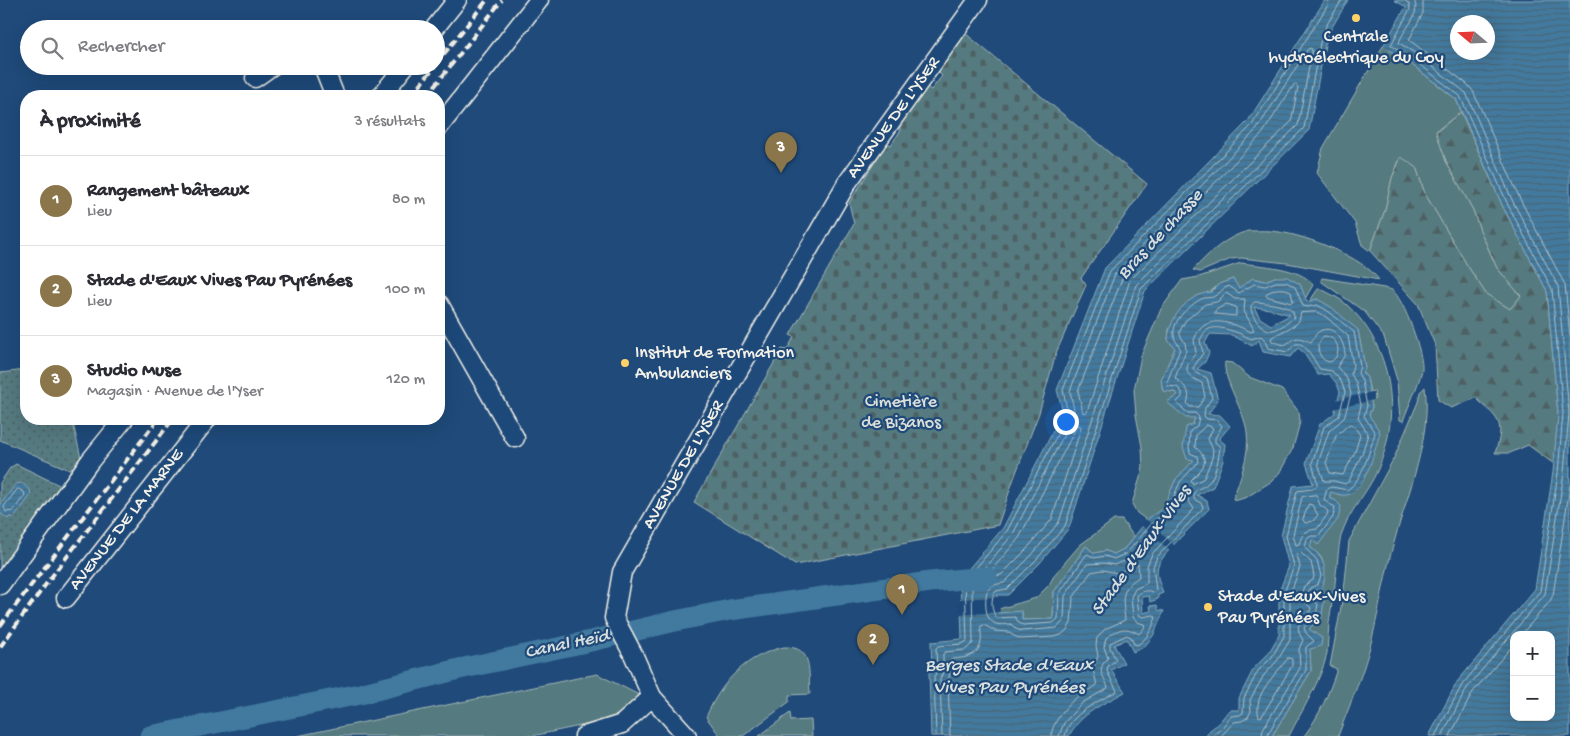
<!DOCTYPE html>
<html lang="fr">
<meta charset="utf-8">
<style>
:root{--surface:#fff;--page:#f7f7f7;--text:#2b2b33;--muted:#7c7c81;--line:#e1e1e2;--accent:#8a764a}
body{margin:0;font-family:"Gochi Hand",sans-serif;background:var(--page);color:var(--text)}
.controls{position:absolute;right:15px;bottom:15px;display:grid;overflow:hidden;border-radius:10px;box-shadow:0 5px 20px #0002}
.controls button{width:45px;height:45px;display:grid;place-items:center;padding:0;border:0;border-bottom:1px solid var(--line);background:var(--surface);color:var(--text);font:25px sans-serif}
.compass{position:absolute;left:1450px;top:15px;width:45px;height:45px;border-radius:50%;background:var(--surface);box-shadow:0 5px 20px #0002;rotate:289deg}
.you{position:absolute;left:1065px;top:421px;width:18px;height:18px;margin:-12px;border:4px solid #fff;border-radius:50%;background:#1a73e8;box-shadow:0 0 0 8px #1a73e833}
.badge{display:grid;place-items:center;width:32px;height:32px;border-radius:50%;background:var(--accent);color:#fff;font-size:16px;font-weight:700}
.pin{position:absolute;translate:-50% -41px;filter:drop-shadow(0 1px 2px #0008)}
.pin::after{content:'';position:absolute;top:26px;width:18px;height:15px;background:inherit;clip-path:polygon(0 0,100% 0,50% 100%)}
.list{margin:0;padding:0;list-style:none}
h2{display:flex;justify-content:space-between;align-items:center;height:65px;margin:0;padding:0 20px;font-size:21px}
h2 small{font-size:16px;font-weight:400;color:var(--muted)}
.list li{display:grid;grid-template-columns:32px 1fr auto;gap:15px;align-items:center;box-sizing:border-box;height:90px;padding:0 20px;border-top:1px solid var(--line)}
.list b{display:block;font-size:19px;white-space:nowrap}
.list p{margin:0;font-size:16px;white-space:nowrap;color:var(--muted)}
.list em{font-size:16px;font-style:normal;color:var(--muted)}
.icon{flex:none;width:28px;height:28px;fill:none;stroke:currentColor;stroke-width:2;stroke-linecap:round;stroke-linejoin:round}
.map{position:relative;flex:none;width:1570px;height:736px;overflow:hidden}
.search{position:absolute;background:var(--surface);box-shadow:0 5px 20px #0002;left:20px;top:20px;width:425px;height:55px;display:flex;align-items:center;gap:12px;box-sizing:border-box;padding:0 18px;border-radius:28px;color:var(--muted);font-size:19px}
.panel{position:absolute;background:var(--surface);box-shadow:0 5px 20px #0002;left:20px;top:90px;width:425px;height:335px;border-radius:20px}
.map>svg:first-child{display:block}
.grass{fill:#547a80;stroke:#a4b6b4}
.forest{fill:url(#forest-firs);stroke:#a4b6b4}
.cemetery{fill:url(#cemetery-stones);stroke:#a4b6b4}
.park{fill:url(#park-dots);stroke:#a4b6b4}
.water{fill:url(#water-rules);stroke:#8aaabc;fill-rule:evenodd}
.pier{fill:#1f4a7a}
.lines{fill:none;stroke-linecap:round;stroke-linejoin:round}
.shore{stroke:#adc1cb;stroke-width:1}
.canal{stroke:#437a9f;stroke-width:21}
.street-casing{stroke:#f4f1e8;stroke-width:21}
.street{stroke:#1f4a7a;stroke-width:18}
.rail{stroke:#f4f1e8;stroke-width:4;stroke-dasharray:8 4;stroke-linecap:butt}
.poi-dot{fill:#ffd166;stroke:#1f4a7a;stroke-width:2}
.labels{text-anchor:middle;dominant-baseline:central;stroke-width:4.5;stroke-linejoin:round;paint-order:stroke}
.poi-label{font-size:18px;fill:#f4f1e8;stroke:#1f4a7a;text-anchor:start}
.street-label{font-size:18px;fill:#f4f1e8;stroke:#1f4a7a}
.park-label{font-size:18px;fill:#dcdfd8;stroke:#1f4a7a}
.water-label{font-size:19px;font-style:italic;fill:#d9dfdd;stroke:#1f4a7a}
</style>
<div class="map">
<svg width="1570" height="736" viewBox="0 0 1570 736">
<defs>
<pattern id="forest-firs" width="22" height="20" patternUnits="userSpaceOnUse" patternTransform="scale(1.25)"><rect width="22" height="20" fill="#547a80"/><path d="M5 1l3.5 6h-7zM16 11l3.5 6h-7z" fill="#4e6163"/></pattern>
<pattern id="cemetery-stones" width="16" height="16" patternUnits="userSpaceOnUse" patternTransform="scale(1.25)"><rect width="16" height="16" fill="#547a80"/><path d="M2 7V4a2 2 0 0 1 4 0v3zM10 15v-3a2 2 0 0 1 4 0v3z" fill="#4e6163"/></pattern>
<pattern id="park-dots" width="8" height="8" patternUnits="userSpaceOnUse" patternTransform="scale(1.25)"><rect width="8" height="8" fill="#547a80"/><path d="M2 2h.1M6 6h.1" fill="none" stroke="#4e6163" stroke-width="1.8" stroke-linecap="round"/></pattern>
<pattern id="water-rules" width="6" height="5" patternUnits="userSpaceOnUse" patternTransform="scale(1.25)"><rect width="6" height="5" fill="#437a9f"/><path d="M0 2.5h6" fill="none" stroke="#466477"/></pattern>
</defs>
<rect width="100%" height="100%" fill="#1f4a7a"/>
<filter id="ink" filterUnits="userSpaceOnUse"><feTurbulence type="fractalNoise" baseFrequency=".02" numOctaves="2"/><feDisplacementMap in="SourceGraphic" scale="10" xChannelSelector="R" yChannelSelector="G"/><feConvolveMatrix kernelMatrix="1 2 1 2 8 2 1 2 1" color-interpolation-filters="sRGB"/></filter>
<g filter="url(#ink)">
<!-- grass -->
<g class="grass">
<path d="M1383 46 1411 64 1456 99 1461 112 1436 131 1446 161 1473 210 1480 230 1497 268 1521 296 1510 309 1486 294 1467 265 1425 194 1416 167 1400 158 1392 178 1385 210 1370 251 1362 245 1355 223 1317 173 1323 148Z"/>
<path d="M1248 231C1258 231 1269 230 1279 232 1307 236 1363 257 1379 280L1287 263 1241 258 1231 259 1200 272 1193 270C1209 253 1226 237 1248 231Z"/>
<path d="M1241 263C1261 266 1301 267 1313 285L1305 299 1300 284 1275 277 1265 281 1253 278 1239 289 1233 279 1219 284 1169 329 1168 340 1175 348 1161 380 1163 391 1175 392 1179 395 1167 402 1195 418 1193 424 1195 460 1176 479 1163 508 1148 521 1137 513 1132 504 1143 468 1142 447 1136 415 1134 390 1141 356 1161 309 1182 280 1199 277Z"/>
<path d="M1322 278 1384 288C1387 289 1390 289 1392 290 1404 299 1424 355 1422 370 1418 387 1409 404 1403 421L1400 420 1397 380 1384 337 1365 312 1322 282 1321 280Z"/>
<path d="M1318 289H1321C1330 294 1340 298 1347 305 1392 346 1402 414 1378 469 1368 493 1348 511 1341 536 1338 548 1338 561 1336 574 1335 590 1331 606 1329 623 1328 633 1328 643 1327 653 1322 679 1301 712 1289 736H1272L1311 671 1308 629 1316 622C1314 613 1311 603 1312 594 1312 572 1338 567 1310 547L1312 539 1318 545 1331 491 1340 495 1372 407 1371 400 1375 399 1374 391 1370 392 1367 378 1362 372 1365 368 1358 330 1317 299 1309 302Z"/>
<path d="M1225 362 1232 363 1249 377 1282 390 1299 412 1300 422 1293 448 1280 472 1272 481 1247 497 1238 500 1233 499C1240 478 1250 455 1247 432 1245 412 1222 378 1225 362Z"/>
<path d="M1425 387C1432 437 1408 492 1395 539 1385 572 1380 606 1372 639 1364 672 1350 704 1338 736H1304C1320 715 1329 693 1337 669L1330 666 1344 591 1349 541 1394 458 1418 402 1420 392Z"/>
<path d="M1114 520H1122L1134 537 1124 549 1114 554 1106 551 1094 553 1086 546 1054 592 1053 619 1022 620V612L1000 613 999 609 1036 598 1049 585 1055 574 1080 545Z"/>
<path d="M784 647C814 646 808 672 810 694L789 695V702L743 736H720L706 717C722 681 745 656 784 647Z"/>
<path d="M597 674 639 695 629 709 609 720 532 736H297Z"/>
<path d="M790 713 791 721 811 720 812 736H759Z"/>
</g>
<!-- forest -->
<path class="forest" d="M1461 112 1503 207 1547 291 1558 414 1554 464 1528 445 1510 453H1495C1506 421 1498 419 1476 398L1451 408 1438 400 1435 345 1418 304 1370 251 1385 210 1392 178 1401 157 1416 167 1425 194 1467 265 1486 294 1510 309 1521 296 1497 268 1480 230 1473 210 1446 161 1436 132Z"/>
<!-- cemetery -->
<path class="cemetery" d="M965 33 1147 184 1081 278 1086 285 1056 353 1039 413 1014 478 998 525 795 565 694 502 782 349 787 350 794 337 790 335 854 224 849 203 887 143 891 145 901 130 899 127 927 87 931 90 942 76 938 72Z"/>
<!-- park -->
<g class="park">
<path d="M26 370V419H72L81 458 72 471 0 440V373Z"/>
<path d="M16 464 61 486 0 569V483L10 468Z"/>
</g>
<!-- water -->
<g class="water">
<path d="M1325 0H1348L1331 29 1325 45 1309 130 1145 291 1069 528 1039 564 1008 595H997L998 613 1022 611V620L1053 619 1054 592 1086 546 1094 553 1106 551 1114 554 1124 549 1150 517 1163 508 1176 479 1194 460 1187 459 1183 447 1186 427 1193 424 1195 418H1186L1167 402 1178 395 1175 392 1163 391 1161 380 1175 348 1168 340C1169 317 1188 294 1211 292L1219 284 1233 279 1239 288 1253 278 1265 281 1275 277H1287L1300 284 1307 302 1317 299 1331 307 1358 330 1365 368 1362 372 1367 378 1372 407 1369 415 1380 432C1376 447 1366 488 1350 494 1344 497 1337 494 1331 492L1329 498 1335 500 1341 506 1338 519 1318 545 1312 540 1310 547C1325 558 1328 571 1322 588L1312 593 1324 601 1321 621 1316 622 1309 629 1322 638 1321 646 1310 649 1311 671 1272 736H1206L1210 730 1218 724 1229 710H1239V698L1254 668 1268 654 1279 635V592L1289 566 1281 536 1293 486 1313 484 1306 463 1320 424 1334 414 1340 392 1337 384 1329 374 1318 375 1303 352 1298 348 1290 357 1263 352 1259 340 1252 346 1232 335 1210 334 1205 343 1209 353 1205 362 1197 369 1211 373 1218 400 1208 414 1220 415 1230 426 1219 439 1225 444 1223 461 1213 487 1197 495 1207 501 1209 509C1197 521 1163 553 1158 566 1155 574 1161 586 1163 593L1158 595V599L1150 602 1149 596 1142 597 1143 613 1151 611 1150 606 1157 605 1158 610 1164 611 1153 636 1144 647 1133 652 1127 639 1114 645 1124 663 1111 670 1125 692C1103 704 1081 713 1069 736H931L929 672H932L931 642 962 639 960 579 1003 528 1063 412 1057 390 1105 268 1248 121ZM1254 307 1270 309 1290 315 1271 325 1260 318Z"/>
<path d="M1394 0H1570V736H1429L1457 682 1535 589 1553 472 1558 414 1547 291 1503 207 1456 99 1411 64 1383 46 1406 7ZM1488 22V52H1458V22ZM1514 635H1551V717H1514Z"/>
<path d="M22 483 30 490 31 495 14 518 10 516 8 519 0 513V505L16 484Z"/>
</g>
<!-- pier -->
<g class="pier">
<path d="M1372 392 1374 400 1333 409 1335 400Z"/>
<path d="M1146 519 1176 547 1171 552 1141 525Z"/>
<path d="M999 597 1000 612 959 615 958 599Z"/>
</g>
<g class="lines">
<!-- shore -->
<g class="shore">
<path d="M1404 0 1409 4 1410 9 1391 45 1414 60 1460 96 1508 205 1552 289 1563 413 1558 473 1540 591 1462 685 1435 736"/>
<path d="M1414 0C1422 15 1403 29 1399 43L1418 55 1466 93 1513 202 1558 286 1569 413 1564 473 1545 594 1467 688 1442 736"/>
<path d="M1423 0V13L1409 40 1467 84 1473 91 1520 199 1565 285 1570 336"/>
<path d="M1295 84 1298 87 1291 122 1130 280 1087 412 1083 413 1078 391 1122 279 1262 134Z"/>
<path d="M1277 289H1285L1291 292 1293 302 1291 303 1266 296 1267 293Z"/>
<path d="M1226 293 1235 299H1245L1244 311 1254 330 1251 332C1230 322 1204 312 1194 340L1196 353C1183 369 1183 374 1202 383L1205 397 1198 407H1190L1187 403C1192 390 1184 386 1175 378L1186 350 1185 343 1180 335V331L1185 321 1205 304 1217 302Z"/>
<path d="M1255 302C1267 303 1285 304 1293 312L1294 317C1290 322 1275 332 1269 330 1260 328 1250 315 1251 306Z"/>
<path d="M1227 304 1236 307V316L1215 314V311Z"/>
<path d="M1317 312 1325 316 1348 336 1353 365 1351 374 1356 383 1361 405 1358 418 1368 434 1362 454 1349 481 1345 484 1334 481H1324L1318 463 1329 431 1344 418 1351 394 1347 379 1337 367 1345 355C1345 344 1336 325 1322 330 1316 332 1314 338 1311 342 1297 337 1297 336 1285 345L1273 342 1271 339 1272 337 1295 325 1299 321 1301 313Z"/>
<path d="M1324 336C1338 336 1344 355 1330 362 1321 361 1318 353 1318 345Z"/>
<path d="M1350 424 1353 425 1360 435 1355 452 1343 475 1330 473 1326 463 1336 436Z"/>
<path d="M1078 425 1081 426V428L1052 519 1025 551 1001 575 990 577 989 573 1019 538Z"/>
<path d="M1207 425 1213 428 1208 439 1213 450 1212 458 1204 478 1193 484 1191 480C1203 468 1212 461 1195 447L1196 435Z"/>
<path d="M18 489 24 492 25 495 13 511 6 512 4 507Z"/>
<path d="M1316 495 1320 505 1328 511 1327 515 1317 529C1305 530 1302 534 1299 544L1296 545 1293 535 1302 497Z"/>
<path d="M1309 504 1312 505 1318 515 1313 521 1305 523 1303 520Z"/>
<path d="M1521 635 1550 601 1553 595 1570 486"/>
<path d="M1288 658 1292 659V666L1262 716 1259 717C1252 694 1276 675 1288 658Z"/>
<path d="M936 736 934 677 937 671 936 648 938 646 962 644 967 641 965 581 1007 531 1068 414 1063 390 1110 271 1252 125 1328 5 1329 0"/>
<path d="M942 736 940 679 943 672V654L945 652 965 650 973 643 972 583 1013 534 1073 417 1074 410 1070 391 1115 274 1257 129 1308 49 1311 48 1312 51 1298 125 1136 285 1059 522 1031 556 1004 583 993 585 987 591C985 600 984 618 994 623 999 626 1006 624 1011 624L1016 629 1022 631 1057 628 1064 620 1065 596 1087 564 1104 563 1114 565 1130 559 1158 525 1172 515 1183 491H1187L1188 500 1194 509 1152 554 1147 566V583L1135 589 1131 597 1133 617 1137 622 1144 624 1145 627 1139 634C1126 626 1119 628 1106 638L1104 647 1108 658C1095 671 1104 674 1108 688L1082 703 1064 723 1059 736"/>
<path d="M950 736 948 681 950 673V661L952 659C964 658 978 657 981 642 982 636 980 631 981 626L984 625 995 631 1008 632 1014 636 1021 639 1053 637 1061 635 1067 630 1071 623 1073 598 1091 572 1103 570 1117 573 1138 564 1139 577C1119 589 1123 599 1125 620L1105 629 1097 638 1096 646 1098 656 1093 670 1097 685C1092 689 1086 691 1080 695 1069 702 1052 722 1051 736"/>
<path d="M1065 736C1068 714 1100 701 1117 691L1107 671 1108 666 1116 660 1110 648V643L1127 635 1131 637 1134 644 1137 645C1147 640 1153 627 1156 617L1153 615 1143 617 1139 615 1137 596C1141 590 1148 590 1153 592L1156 590 1153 567 1157 557 1203 508 1202 504 1194 499V493C1197 488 1202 488 1207 484 1215 479 1219 457 1220 447L1215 442V438L1222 426 1217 420 1207 419 1204 416 1205 408 1212 398 1207 378 1196 373 1193 368 1203 353 1200 340C1202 337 1204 332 1207 330 1217 323 1242 334 1251 339L1261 336 1264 339 1268 348 1287 352C1290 350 1293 345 1296 344 1306 341 1315 363 1320 369L1332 371 1341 381 1345 392 1339 416 1324 427 1312 463 1317 481V485L1313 489 1297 491 1286 536 1294 566 1284 593V636L1272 657 1258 671 1244 698 1243 713 1240 715 1231 716 1222 728 1212 736"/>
<path d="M1221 736 1234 722 1242 721 1248 717 1251 711 1250 700 1264 675 1277 661 1290 640V595L1300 567 1297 555 1300 552 1311 562 1314 576 1313 580 1304 586 1302 592 1303 600 1311 608C1308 622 1290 620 1303 640L1299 649 1300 668 1263 729 1262 736"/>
<path d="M1268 736 1269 732 1306 670V647L1314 641 1306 633 1304 628 1306 625 1316 615 1318 604 1310 598 1308 592 1310 588 1318 584 1321 576 1317 560 1305 548 1307 539 1311 536H1319L1333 517 1335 507 1326 502 1324 499 1327 489 1332 487 1347 490C1362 481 1370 450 1375 433L1364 416 1367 406 1362 381 1358 373 1360 366 1354 332 1328 311 1317 305 1308 307 1303 306 1295 287 1286 282H1276L1265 286 1254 284 1239 293 1229 286C1222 288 1219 295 1213 297 1209 298 1205 297 1201 299 1189 306 1172 320 1174 335 1174 341 1179 344 1180 349L1167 382 1168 386 1177 387 1182 392V397L1177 402 1178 405 1188 413H1195L1199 417 1197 426 1190 431 1189 447 1190 453 1197 456 1198 462 1180 482 1167 512 1154 521 1127 553 1114 559 1105 556 1094 558 1088 554 1086 555 1059 594 1058 619 1053 623 1023 625 1019 623 1015 617 997 618C991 612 990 597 996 591L1007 589 1036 560 1065 526 1141 289 1304 128 1320 43 1326 26 1342 0"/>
<path d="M1450 736 1473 692 1514 644"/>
</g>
<!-- canal -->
<path class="canal" d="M150 736 360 694 459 669 591 641 675 621 730 610 930 582 987 577"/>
<defs>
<g id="street">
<path d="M434 29 457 0"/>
<path d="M323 66 335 96"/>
<path d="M255 78 272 66"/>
<path d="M381 96 405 66"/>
<path d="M439 127 539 0"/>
<path d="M439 304 515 438"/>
<path d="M0 585 90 461 124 419"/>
<path d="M66 598 207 419"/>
<path d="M584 736 622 724 652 697"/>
<path d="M687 736 652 697 633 654 614 618 622 572 847 183 978 0"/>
</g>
</defs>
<!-- street casing -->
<use href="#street" class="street-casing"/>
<!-- street -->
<use href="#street" class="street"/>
<!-- rail -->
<g class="rail">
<path d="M436 64 487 0"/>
<path d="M411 96 435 66"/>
<path d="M427 96 502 0"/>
<path d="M0 626 158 419"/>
<path d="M0 647 49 580 173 419"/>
</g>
</g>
</g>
<!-- markers -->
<g class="poi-dot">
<circle cx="1356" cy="18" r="5"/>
<circle cx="625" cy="363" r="5"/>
<circle cx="1208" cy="607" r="5"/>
</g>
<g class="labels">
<!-- poi labels -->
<g class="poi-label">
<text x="1356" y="37" text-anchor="middle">Centrale<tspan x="1356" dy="21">hydroélectrique du Coy</tspan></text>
<text x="635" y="353">Institut de Formation<tspan x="635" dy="21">Ambulanciers</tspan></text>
<text x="1218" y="597">Stade d'Eaux-Vives<tspan x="1218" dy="21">Pau Pyrénées</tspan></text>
</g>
<!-- street labels -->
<g class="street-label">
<text transform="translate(894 118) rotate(-54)">AVENUE DE L'YSER</text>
<text transform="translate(684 465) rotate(-60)">AVENUE DE L'YSER</text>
<text transform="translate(127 520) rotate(-52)">AVENUE DE LA MARNE</text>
</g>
<!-- park labels -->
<g class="park-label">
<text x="901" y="402">Cimetière<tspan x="901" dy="21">de Bizanos</tspan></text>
</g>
<!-- water labels -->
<g class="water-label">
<text transform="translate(1161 235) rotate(-47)">Bras de chasse</text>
<text transform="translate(1142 551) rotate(-54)">Stade d'Eaux-Vives</text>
<text transform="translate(567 645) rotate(-12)">Canal Heïd</text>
<text x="1009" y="666">Berges Stade d'Eaux<tspan x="1009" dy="22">Vives Pau Pyrénées</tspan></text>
</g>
</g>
</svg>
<div class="controls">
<button>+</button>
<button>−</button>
</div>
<svg class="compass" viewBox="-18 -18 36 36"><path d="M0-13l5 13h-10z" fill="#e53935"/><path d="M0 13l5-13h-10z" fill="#7c7c81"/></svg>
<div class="you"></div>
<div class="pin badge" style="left:902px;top:615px">1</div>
<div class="pin badge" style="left:873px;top:665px">2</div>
<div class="pin badge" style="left:781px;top:173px">3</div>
<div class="search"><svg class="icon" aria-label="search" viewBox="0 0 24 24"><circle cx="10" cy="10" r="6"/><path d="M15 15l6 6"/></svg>Rechercher</div>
<section class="panel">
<h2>À proximité<small>3 résultats</small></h2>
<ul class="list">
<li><span class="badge">1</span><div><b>Rangement bâteaux</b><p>Lieu</p></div><em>80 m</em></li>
<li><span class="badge">2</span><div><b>Stade d'Eaux Vives Pau Pyrénées</b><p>Lieu</p></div><em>100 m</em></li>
<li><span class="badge">3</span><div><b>Studio Muse</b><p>Magasin · Avenue de l'Yser</p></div><em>120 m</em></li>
</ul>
</section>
</div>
